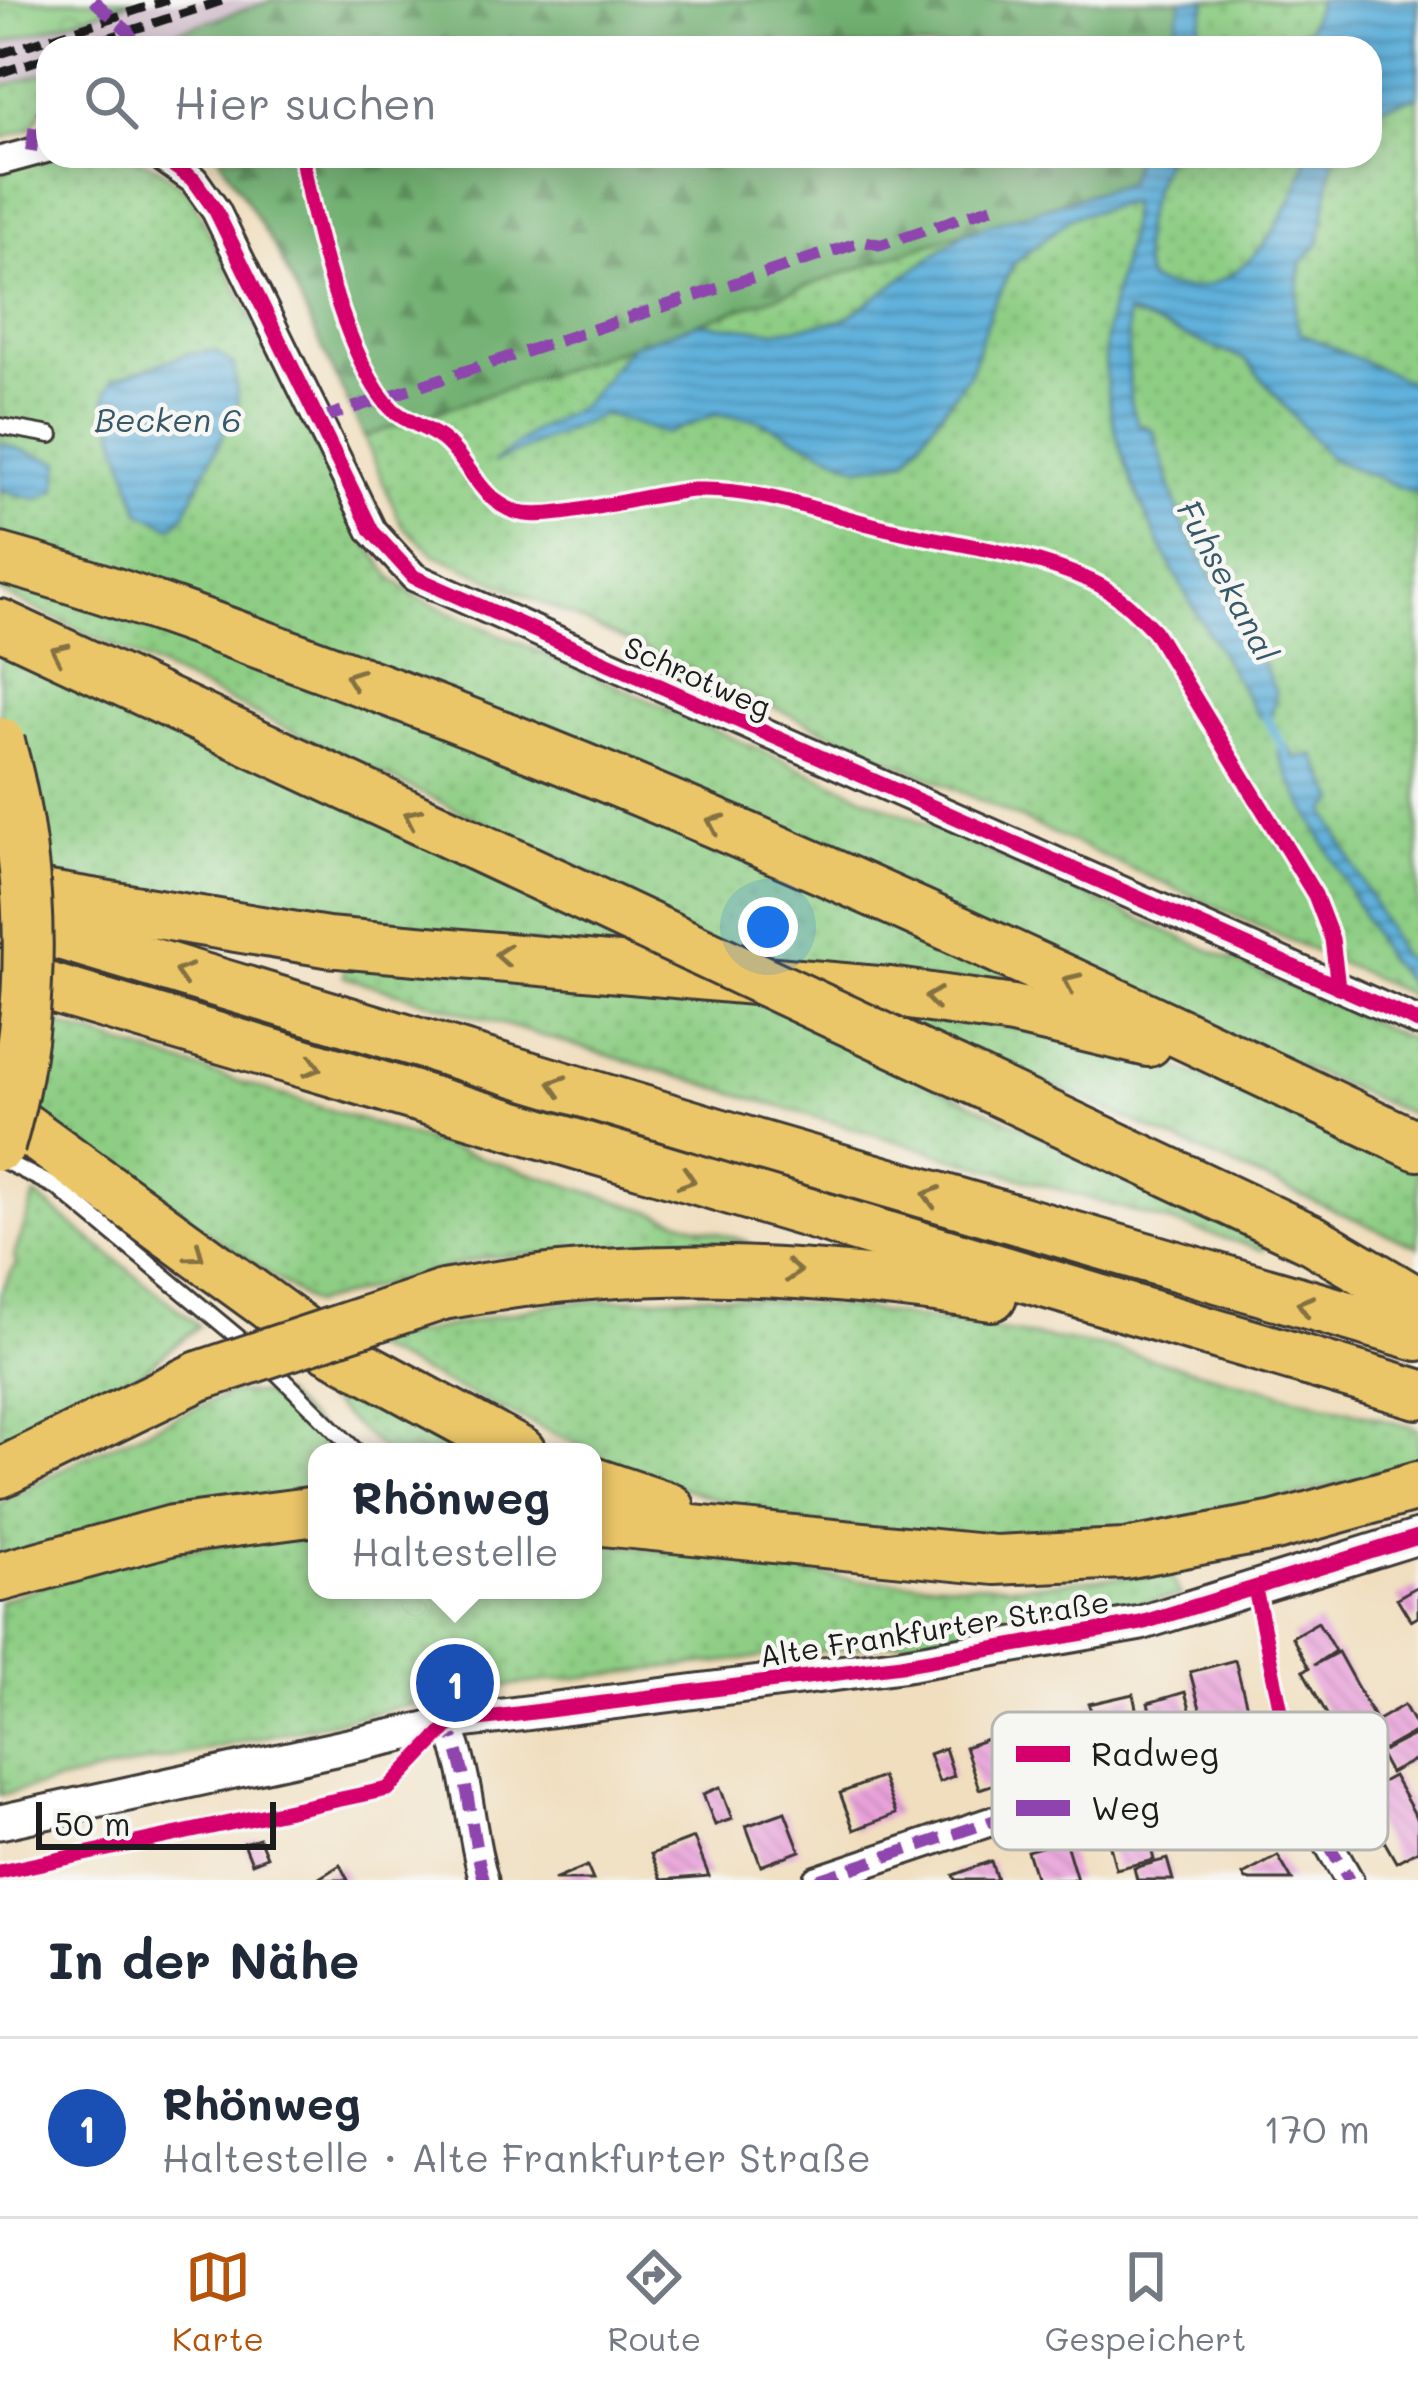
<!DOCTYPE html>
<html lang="de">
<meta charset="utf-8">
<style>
:root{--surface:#fff;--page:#f2f2f3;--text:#1f2937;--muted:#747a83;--line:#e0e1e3;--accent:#b45309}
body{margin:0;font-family:Mali,sans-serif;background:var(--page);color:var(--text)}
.scale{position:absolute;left:36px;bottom:30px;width:240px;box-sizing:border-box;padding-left:12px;border:6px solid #1c1c1c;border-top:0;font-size:33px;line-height:42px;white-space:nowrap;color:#1c1c1c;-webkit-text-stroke:9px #f6f6f2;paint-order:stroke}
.you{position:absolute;left:768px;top:927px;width:42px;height:42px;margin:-30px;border:9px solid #fff;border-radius:50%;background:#1a73e8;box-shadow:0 0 0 18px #1a73e833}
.badge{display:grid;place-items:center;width:78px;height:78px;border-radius:50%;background:var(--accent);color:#fff;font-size:39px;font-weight:700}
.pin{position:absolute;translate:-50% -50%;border:6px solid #fff;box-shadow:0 3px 12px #0006}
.popup{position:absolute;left:308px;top:1443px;width:294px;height:156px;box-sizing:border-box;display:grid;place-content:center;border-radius:24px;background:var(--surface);filter:drop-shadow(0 3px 9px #0005);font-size:39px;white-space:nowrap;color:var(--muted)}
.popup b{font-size:45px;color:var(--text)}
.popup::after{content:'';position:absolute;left:50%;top:100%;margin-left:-24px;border:24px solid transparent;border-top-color:var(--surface)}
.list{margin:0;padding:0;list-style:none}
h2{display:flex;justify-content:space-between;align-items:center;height:156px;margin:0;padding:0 48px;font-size:51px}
h2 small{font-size:39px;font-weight:400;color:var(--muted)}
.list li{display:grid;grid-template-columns:78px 1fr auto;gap:36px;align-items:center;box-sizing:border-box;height:180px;padding:0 48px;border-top:3px solid var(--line)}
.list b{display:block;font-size:45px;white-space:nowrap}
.list p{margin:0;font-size:39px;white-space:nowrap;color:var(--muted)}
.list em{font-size:39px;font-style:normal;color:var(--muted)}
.icon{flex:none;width:66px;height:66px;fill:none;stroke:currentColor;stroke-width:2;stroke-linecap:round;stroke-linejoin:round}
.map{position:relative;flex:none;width:1418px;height:1880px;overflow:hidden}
.search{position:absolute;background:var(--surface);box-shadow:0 6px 30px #0003;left:36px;right:36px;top:36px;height:132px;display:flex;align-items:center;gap:30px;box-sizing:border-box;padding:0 42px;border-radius:36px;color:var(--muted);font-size:45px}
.sheet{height:336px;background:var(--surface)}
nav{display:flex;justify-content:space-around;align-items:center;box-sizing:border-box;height:168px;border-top:3px solid var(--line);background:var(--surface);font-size:33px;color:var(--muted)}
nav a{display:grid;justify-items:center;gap:6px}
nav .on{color:var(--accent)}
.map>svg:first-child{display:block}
.railway{fill:#d1bdcc}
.grass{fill:url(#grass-dots);stroke:#557550;stroke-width:3}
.forest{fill:url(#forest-firs);stroke:#476647;stroke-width:3}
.park{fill:url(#park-crowns);stroke:#557550;stroke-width:3}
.water{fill:url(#water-rules);stroke:#3e667c;stroke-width:3}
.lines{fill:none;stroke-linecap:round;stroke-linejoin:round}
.stream{stroke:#60b1db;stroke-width:9}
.building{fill:url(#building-back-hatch)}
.service-casing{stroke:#3c3934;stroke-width:20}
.minor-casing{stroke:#3c3934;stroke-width:33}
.tertiary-casing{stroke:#3c3934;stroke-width:39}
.motorway-casing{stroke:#3c3934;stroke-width:54}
.service{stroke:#fff;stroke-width:14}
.minor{stroke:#fff;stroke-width:27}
.tertiary{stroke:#fff;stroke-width:33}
.motorway{stroke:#ebc669;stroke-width:48}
.rail{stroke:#1c1c1c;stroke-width:9;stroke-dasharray:18 9;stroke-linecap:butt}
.motorway-bridge-casing{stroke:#3c3934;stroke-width:54;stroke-linecap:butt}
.motorway-bridge{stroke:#ebc669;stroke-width:48}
.quiet{stroke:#8e44ad;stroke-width:12;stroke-dasharray:24 12;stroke-linecap:butt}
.cycleway-casing{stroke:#f6f6f2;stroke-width:22}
.cycleway{stroke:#d6006c;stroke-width:15}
.oneway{stroke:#847142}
.labels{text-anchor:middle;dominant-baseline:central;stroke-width:9;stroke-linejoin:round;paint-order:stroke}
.street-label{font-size:30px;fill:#1c1c1c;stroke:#f6f6f2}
.water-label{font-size:33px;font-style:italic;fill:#375868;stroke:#f6f6f2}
.key{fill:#f6f6f2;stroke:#b5b5b2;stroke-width:3}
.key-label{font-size:33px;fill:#1c1c1c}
</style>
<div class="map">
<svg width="1418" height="1880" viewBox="0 0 1418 1880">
<defs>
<pattern id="grass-dots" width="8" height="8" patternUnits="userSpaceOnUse" patternTransform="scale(3)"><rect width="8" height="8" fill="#8ece84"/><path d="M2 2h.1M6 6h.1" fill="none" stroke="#7ab071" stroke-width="1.8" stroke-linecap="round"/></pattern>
<pattern id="forest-firs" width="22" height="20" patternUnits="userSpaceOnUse" patternTransform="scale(3)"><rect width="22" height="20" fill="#72b172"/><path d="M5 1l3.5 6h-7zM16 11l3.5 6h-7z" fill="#5d8f5d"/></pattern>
<pattern id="park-crowns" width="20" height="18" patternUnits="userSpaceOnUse" patternTransform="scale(3)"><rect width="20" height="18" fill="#8ece84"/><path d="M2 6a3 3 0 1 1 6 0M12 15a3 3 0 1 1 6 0" fill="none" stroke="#7ab071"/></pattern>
<pattern id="water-rules" width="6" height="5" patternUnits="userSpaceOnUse" patternTransform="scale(3)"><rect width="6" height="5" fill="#60b1db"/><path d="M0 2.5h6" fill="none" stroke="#4e8fb1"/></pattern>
<pattern id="building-back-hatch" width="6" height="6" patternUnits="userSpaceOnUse" patternTransform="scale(3)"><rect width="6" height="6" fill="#e9a2da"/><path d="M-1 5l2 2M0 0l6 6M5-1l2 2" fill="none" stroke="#c78bba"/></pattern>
</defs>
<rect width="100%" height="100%" fill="#f6f6f2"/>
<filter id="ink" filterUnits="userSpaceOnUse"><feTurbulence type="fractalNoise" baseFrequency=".00833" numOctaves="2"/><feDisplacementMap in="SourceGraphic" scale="24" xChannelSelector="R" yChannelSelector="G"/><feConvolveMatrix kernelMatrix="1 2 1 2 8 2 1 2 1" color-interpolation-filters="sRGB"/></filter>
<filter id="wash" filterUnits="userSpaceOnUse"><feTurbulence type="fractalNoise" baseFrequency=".004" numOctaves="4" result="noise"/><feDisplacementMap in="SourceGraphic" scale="48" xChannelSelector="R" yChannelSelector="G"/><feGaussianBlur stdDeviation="2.7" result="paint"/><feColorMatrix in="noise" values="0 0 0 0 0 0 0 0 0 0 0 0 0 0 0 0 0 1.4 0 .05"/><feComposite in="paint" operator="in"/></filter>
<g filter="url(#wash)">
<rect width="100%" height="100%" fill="#f0debe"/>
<!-- railway -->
<path class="railway" d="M135 0H274L121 48H48V72L0 87V44Z"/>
<!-- grass -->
<g class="grass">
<path d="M1197 0H1418V1015L1407 993 434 554 401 524 364 437 935 242 1152 175 1157 156H1370V48H1185Z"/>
<path d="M48 72V99L32 128 0 139V87Z"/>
<path d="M49 156C120 156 135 143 190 194L360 534 392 578 416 597 1418 1043V1117L1149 1002 0 545V172Z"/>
<path d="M0 576 451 734 1026 980 1019 995 337 925 0 866V645L602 879 0 592Z"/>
<path d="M345 960 896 1006 1128 1050 1319 1120 1418 1166V1247L975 1052 926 1082 1269 1241 1263 1250 344 977Z"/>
<path d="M0 1006 751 1243 487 1257 313 1304 0 1089Z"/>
<path d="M35 1195 199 1326 140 1373 0 1447V1293L16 1264 14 1256Z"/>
<path d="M708 1295 847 1307 1111 1348 1418 1429V1462L1257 1507 1109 1538 985 1540 788 1522 607 1464 593 1452 364 1345 556 1303Z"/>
<path d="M344 1372 489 1452H385L308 1383Z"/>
<path d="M230 1393 281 1394 340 1448 342 1452H317V1495L0 1556V1503L81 1459Z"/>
<path d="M317 1530V1590H593V1540L855 1580 1020 1586 1170 1573 1181 1596 929 1639 486 1688 0 1795V1601L110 1561Z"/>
</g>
<!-- forest -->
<g class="forest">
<path d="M274 0H1197L1184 48H167L162 36Z"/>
<path d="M219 156H1157L1152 175 935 242 364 437 278 253Z"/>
</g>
<!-- park -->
<path class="park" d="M0 0H135L0 44Z"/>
<!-- water -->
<g class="water">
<path d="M1182 0H1207L1194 48H1171Z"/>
<path d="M1319 0H1418V96L1370 110V48H1300Z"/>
<path d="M1135 156H1166C1152 192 1131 242 1149 281 1231 316 1290 223 1307 156H1334L1320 242 1301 263 1295 315 1300 333 1418 386V494L1330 459 1246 360 1127 313 1130 402 1138 424 1153 430 1182 523 1265 668 1276 693 1270 724 1257 714C1198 615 1104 473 1105 355 1105 304 1131 253 1130 202L1072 217 1014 263 992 307 970 373 906 460 859 467 756 419 714 415 666 434 605 414 493 463 533 431 583 405 630 346 698 323 776 331 844 320 966 232 1127 183Z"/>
<path d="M215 351 234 365 238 404 184 515 172 527 140 512 105 399 112 380 187 354Z"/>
<path d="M0 443 60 462 56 491 37 499 0 490Z"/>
<path d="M1286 744 1296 758 1314 755 1337 801 1326 811 1401 956 1418 966V994L1385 957 1289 777 1278 752Z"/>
</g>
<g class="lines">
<!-- stream -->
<path class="stream" d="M1266 717 1287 755"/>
</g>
<g id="blocks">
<!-- building -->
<g class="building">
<path d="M1418 1586V1617L1411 1621 1397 1598Z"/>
<path d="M1318 1622 1335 1651 1314 1665 1338 1652 1375 1719 1340 1738 1303 1671 1309 1668 1292 1637Z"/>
<path d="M1235 1660 1248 1711 1204 1723 1190 1672Z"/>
<path d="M1185 1692 1194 1723 1156 1734 1148 1703Z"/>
<path d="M1133 1694 1143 1741 1100 1751 1089 1704Z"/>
<path d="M1404 1705 1418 1730 1376 1754 1362 1729Z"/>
<path d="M1004 1733 1019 1776 979 1789 965 1747Z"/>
<path d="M1418 1733V1758L1390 1773 1379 1753Z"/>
<path d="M945 1748 954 1776 939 1782 929 1754Z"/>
<path d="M1393 1776 1418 1820V1850L1396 1862 1358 1795Z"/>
<path d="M882 1777 896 1814 854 1830 840 1793Z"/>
<path d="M720 1787 732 1819 715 1825 703 1794Z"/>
<path d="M1194 1804 1208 1831 1184 1844 1170 1817Z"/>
<path d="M785 1812 800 1851 761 1866 746 1826Z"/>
<path d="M1143 1817 1154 1860 1116 1869 1105 1827Z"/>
<path d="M259 1838 267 1857 252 1863 244 1843Z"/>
<path d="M694 1838 709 1876 662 1880 651 1854Z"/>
<path d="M1065 1840 1077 1880H1036L1027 1851Z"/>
<path d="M1278 1856 1292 1880H1246L1243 1875Z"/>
<path d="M1167 1859 1173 1880H1137L1134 1868Z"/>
<path d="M991 1861 997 1880H955L953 1875Z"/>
<path d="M340 1865 348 1880H316Z"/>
<path d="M587 1866 593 1880H554Z"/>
</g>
</g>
</g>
<g filter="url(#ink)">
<use href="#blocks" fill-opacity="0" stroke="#3c3934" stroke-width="3"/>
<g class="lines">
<defs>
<g id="service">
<path d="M0 426 51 435"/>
<path d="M0 1159 58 1188 251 1348"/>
<path d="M267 1363 357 1452"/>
</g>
<g id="minor">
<path d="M160 156 194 180 216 211 372 531 414 577 1418 1022"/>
<path d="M0 161 48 148"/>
<path d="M448 1726C470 1773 469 1830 484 1880"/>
<path d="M817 1880 1040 1805 1251 1749 1283 1764 1349 1880"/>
</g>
<path id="tertiary" d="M0 1822 463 1721 901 1665 1141 1623 1418 1537"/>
<g id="motorway">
<path d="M0 558C117 590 231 633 344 675 711 810 1066 978 1418 1146"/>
<path d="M0 624 557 884"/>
<path d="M0 888 327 942 889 992 1013 1010 1148 1042"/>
<path d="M0 917 755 1144 1418 1336"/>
<path d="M0 973 1418 1394"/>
<path d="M955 1071 1313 1240 1418 1302"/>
<path d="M0 1110 320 1343 521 1452"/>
<path d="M443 1295C638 1258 798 1267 992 1296"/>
<path d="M0 1473 199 1376"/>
<path d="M593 1482 670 1508"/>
<path d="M593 1520 995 1560 1125 1554 1275 1526 1418 1486"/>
<path d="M0 1577 173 1530 317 1511"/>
</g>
</defs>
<!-- service casing -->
<use href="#service" class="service-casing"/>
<!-- minor casing -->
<use href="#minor" class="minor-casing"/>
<!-- tertiary casing -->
<use href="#tertiary" class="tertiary-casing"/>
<!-- motorway casing -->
<use href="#motorway" class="motorway-casing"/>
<!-- service -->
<use href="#service" class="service"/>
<!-- minor -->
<use href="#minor" class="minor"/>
<!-- tertiary -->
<use href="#tertiary" class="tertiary"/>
<!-- motorway -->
<use href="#motorway" class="motorway"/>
<!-- rail -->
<g class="rail">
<path d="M76 48 225 0"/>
<path d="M0 54 168 0"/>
<path d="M0 73 48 57"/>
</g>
<defs>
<g id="motorway-bridge">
<path d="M0 742C36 871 38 1017 0 1146"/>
<path d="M557 884 955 1071"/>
<path d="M199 1376 443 1295"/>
</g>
</defs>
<!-- motorway-bridge casing -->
<use href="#motorway-bridge" class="motorway-bridge-casing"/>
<!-- motorway-bridge -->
<use href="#motorway-bridge" class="motorway-bridge"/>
<!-- quiet -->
<g class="quiet">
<path d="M93 0 128 31 138 48"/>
<path d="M31 151 35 125 48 104"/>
<path d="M319 419 864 241 881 245 993 207"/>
<path d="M442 1732 448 1726C470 1773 469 1830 484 1880"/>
<path d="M817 1880 1040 1805 1251 1749 1283 1764 1349 1880"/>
</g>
<defs>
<g id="cycleway">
<path d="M160 156 194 180 216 211 372 531 414 577 1418 1022"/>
<path d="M302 156C311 218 348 367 393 410 408 424 432 428 447 443 472 467 480 499 516 512 549 524 650 492 695 490 762 488 825 514 889 529 957 545 1027 552 1091 581 1116 592 1136 612 1154 631L1315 895 1332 939 1338 987"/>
<path d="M1255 1589 1286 1734 1283 1764"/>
<path d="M0 1872 388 1789 448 1726 463 1721 901 1665 1141 1623 1418 1537"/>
</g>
</defs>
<!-- cycleway casing -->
<use href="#cycleway" class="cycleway-casing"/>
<!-- cycleway -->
<use href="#cycleway" class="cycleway"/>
</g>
<!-- one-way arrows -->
<defs><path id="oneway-chevron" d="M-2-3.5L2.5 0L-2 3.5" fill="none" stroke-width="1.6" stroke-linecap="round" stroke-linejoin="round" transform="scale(3)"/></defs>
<g class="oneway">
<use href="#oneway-chevron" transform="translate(59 652) rotate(-155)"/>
<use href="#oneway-chevron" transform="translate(353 678) rotate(-160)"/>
<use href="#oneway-chevron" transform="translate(412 817) rotate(-155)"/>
<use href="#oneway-chevron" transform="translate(715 823) rotate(-156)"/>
<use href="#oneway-chevron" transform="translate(503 955) rotate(-176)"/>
<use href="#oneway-chevron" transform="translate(183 973) rotate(-163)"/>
<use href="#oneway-chevron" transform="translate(1071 982) rotate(-156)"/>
<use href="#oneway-chevron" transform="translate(933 998) rotate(-172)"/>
<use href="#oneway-chevron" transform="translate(313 1067) rotate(17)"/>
<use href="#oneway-chevron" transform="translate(557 1085) rotate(-163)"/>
<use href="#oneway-chevron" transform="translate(687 1179) rotate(17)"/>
<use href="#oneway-chevron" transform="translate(931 1196) rotate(-164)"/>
<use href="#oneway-chevron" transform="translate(196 1254) rotate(37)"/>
<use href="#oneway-chevron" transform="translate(793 1271) rotate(3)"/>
<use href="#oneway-chevron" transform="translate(1305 1305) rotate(-164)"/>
</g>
</g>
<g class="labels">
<!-- street labels -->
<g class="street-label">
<text transform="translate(698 676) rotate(24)">Schrotweg</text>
<text transform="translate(934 1628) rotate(-9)">Alte Frankfurter Straße</text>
</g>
<!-- water labels -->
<g class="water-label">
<text x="168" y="418">Becken 6</text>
<text transform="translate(1229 580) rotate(62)">Fuhsekanal</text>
</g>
</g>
<!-- legend -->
<rect x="992" y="1712" width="396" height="138" rx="18" class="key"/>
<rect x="1016" y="1746" width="54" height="16" fill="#d6006c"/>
<rect x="1016" y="1800" width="54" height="16" fill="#8e44ad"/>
<g class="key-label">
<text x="1091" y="1766">Radweg</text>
<text x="1091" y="1820">Weg</text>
</g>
</svg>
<div class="scale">50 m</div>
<div class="you"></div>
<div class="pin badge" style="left:455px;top:1683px;background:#1a4fb4">1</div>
<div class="popup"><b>Rhönweg</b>Haltestelle</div>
<div class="search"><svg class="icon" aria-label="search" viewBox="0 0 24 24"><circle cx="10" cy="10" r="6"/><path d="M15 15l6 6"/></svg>Hier suchen</div>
</div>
<section class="sheet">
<h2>In der Nähe<small></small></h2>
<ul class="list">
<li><span class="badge" style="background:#1a4fb4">1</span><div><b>Rhönweg</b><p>Haltestelle · Alte Frankfurter Straße</p></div><em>170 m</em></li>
</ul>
</section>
<nav>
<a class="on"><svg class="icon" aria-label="map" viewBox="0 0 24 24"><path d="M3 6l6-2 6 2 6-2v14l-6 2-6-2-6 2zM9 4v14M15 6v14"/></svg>Karte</a>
<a><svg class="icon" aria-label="directions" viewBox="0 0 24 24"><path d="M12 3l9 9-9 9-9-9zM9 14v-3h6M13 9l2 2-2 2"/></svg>Route</a>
<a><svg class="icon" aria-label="saved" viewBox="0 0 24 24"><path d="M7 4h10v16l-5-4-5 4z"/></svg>Gespeichert</a>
</nav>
